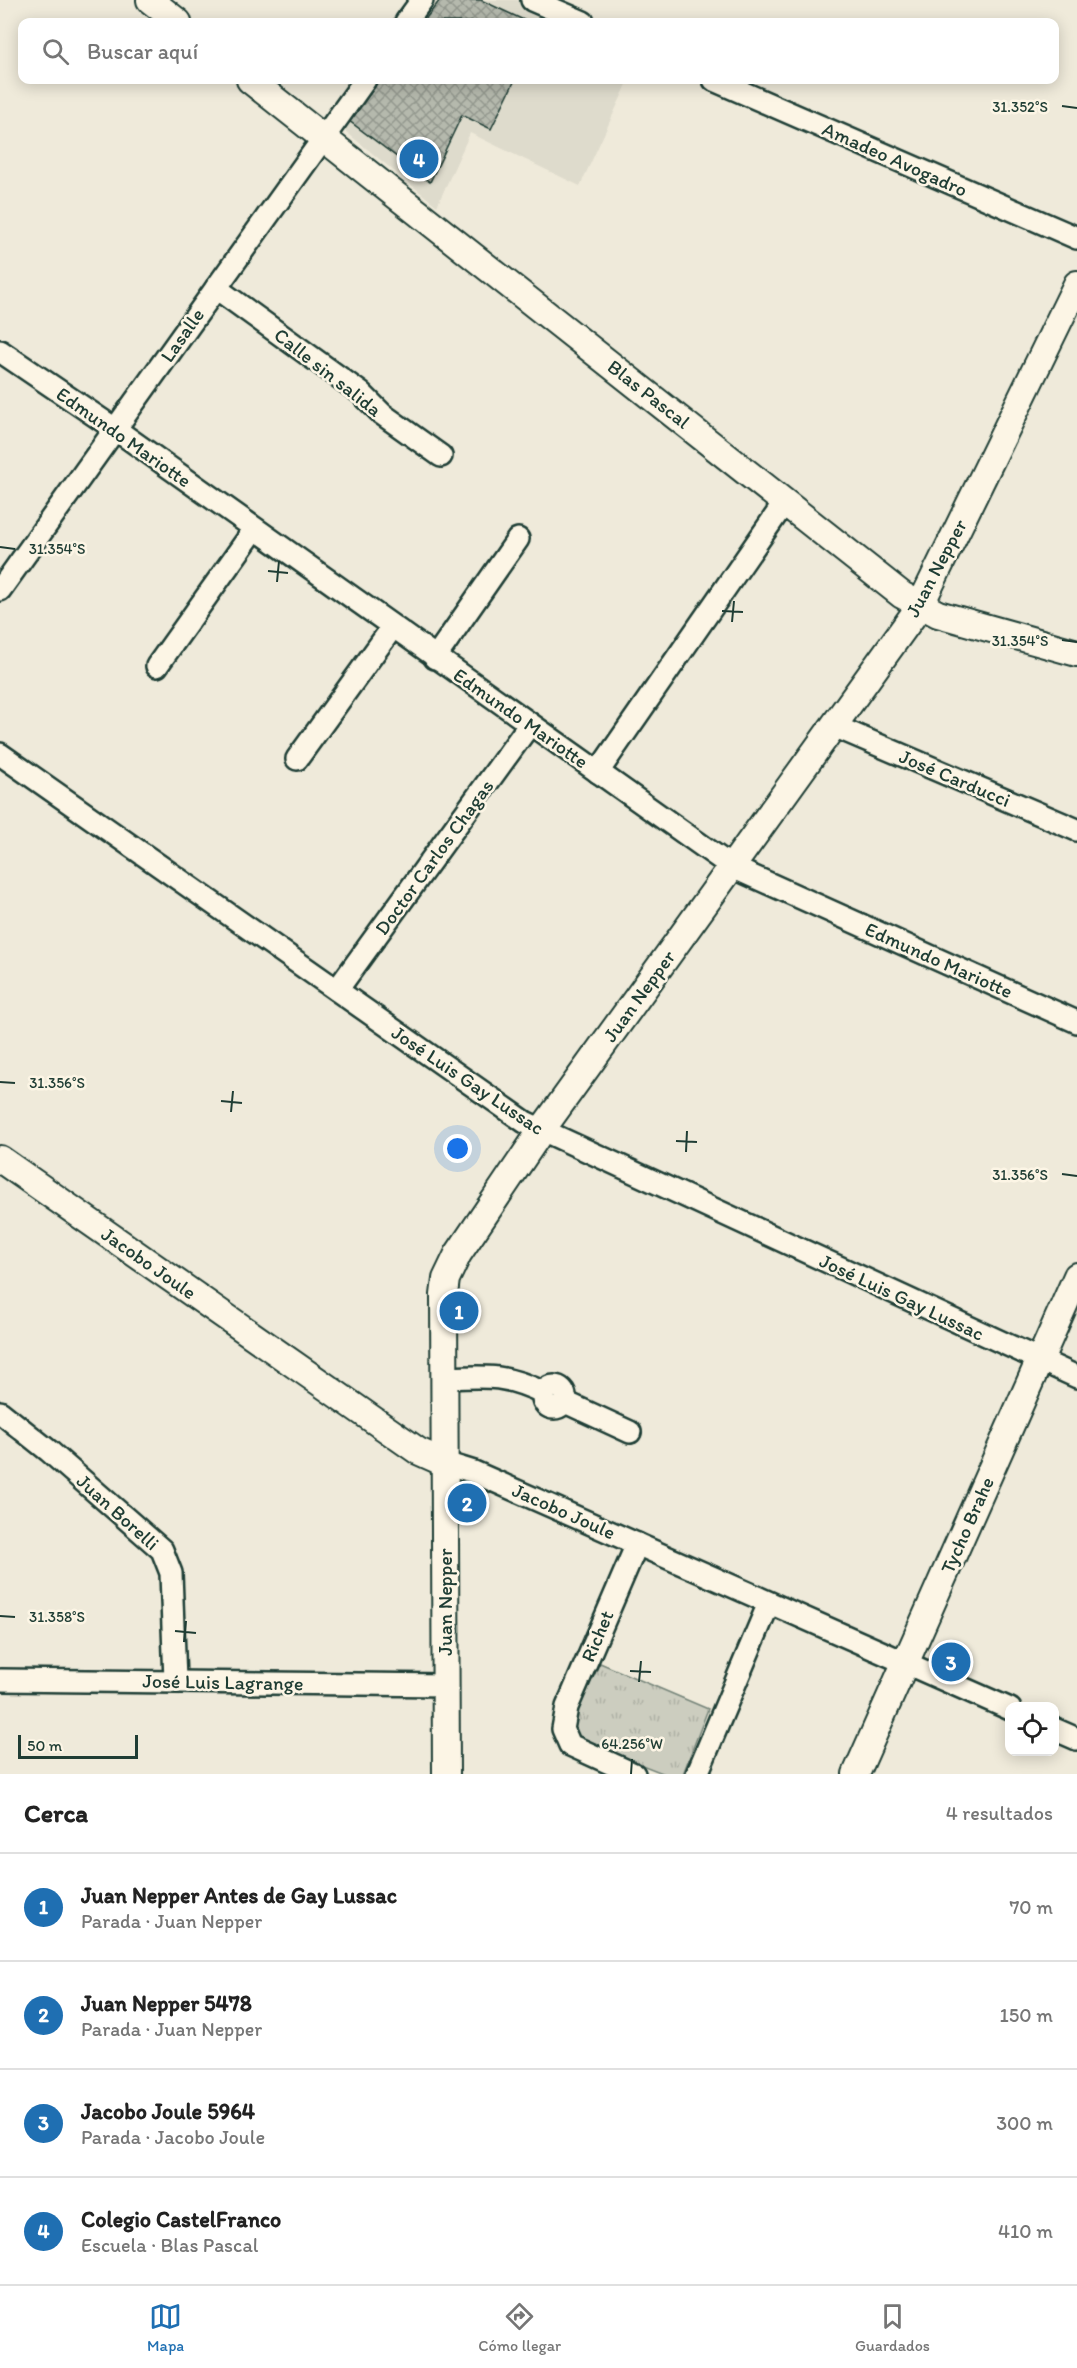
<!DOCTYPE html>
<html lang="es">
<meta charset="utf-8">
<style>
:root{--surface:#fff;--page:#f2f2f2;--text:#222;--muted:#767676;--line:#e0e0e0;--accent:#1f6fb2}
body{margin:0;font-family:Itim,sans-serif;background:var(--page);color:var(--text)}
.controls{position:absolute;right:18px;bottom:18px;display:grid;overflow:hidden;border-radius:12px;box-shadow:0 3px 15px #0003}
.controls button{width:54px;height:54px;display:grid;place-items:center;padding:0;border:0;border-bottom:2px solid var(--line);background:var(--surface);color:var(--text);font:30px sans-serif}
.scale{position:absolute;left:18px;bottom:15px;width:120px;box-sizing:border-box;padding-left:6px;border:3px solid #1f3d34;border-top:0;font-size:16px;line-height:21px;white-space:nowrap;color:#1f3d34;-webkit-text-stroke:4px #fcf5e5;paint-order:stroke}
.you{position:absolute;left:458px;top:1149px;width:21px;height:21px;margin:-15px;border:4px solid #fff;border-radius:50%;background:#1a73e8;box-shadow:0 0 0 9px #1a73e833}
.badge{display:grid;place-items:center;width:39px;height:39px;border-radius:50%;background:var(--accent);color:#fff;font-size:20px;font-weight:700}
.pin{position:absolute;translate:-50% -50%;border:3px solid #fff;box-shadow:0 2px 6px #0006}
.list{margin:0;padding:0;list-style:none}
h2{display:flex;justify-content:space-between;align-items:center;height:78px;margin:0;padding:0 24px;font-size:26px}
h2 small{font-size:20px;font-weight:400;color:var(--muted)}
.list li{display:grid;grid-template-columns:39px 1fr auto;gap:18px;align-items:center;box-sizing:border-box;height:108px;padding:0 24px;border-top:2px solid var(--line)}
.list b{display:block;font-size:22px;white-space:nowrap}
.list p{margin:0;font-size:20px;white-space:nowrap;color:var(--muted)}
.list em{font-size:20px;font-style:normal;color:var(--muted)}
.icon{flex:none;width:33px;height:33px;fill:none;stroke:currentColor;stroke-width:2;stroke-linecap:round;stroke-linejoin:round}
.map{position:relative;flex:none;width:1077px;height:1774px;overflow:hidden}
.search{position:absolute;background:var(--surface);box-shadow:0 3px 15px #0003;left:18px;right:18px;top:18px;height:66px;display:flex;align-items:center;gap:15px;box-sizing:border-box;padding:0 21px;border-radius:12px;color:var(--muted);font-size:22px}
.sheet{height:510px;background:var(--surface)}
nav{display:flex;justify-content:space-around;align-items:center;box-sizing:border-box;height:84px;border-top:2px solid var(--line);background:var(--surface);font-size:16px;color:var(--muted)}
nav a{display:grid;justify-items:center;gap:3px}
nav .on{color:var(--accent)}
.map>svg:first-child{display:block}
.built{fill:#dedbcc}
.park{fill:url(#park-tufts);stroke:#76857a;stroke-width:1.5}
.building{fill:url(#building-cross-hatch);stroke:#1f3d34;stroke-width:1.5}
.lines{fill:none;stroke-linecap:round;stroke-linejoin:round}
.minor-casing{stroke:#1f3d34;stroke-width:26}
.major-casing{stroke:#1f3d34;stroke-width:30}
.minor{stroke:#fcf5e5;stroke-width:21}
.major{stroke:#fcf5e5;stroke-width:26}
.ticks{fill:none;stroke:#1f3d34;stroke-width:2}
.labels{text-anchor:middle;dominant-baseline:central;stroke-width:5;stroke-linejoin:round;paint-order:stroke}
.street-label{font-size:20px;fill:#1f3d34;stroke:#fcf5e5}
.ticks-label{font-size:15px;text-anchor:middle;fill:#1f3d34;stroke:#fcf5e5;stroke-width:5;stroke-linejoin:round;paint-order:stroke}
</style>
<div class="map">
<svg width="1077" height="1774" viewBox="0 0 1077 1774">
<defs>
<pattern id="park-tufts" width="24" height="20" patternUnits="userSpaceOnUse" patternTransform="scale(1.5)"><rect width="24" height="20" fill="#cccdbf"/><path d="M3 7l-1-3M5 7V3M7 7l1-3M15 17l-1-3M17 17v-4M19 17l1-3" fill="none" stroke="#afb1a5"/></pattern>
<pattern id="building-cross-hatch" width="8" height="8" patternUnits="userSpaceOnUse" patternTransform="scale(1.5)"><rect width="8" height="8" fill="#b5b9ad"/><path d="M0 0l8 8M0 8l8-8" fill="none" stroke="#93988e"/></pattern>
</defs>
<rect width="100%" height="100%" fill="#efeada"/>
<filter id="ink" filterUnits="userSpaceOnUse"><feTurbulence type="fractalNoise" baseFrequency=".0167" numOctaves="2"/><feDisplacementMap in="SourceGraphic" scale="12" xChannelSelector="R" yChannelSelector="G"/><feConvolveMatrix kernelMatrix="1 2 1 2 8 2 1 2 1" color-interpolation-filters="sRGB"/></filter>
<g filter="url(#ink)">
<!-- built -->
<g class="built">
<path d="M418 0H527L579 22H403Z"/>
<path d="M363 80H629L580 186 470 133 437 206 334 122Z"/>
</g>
<!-- park -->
<path class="park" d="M600 1663 708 1709 683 1774H665L578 1740 573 1719Z"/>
<!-- building -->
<g class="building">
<path d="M440 0H481L528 22H423Z"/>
<path d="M379 80H515L491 129 462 115 430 182 348 120Z"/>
</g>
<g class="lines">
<defs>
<g id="minor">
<path d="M532 0 583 22"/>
<path d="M406 22 422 0"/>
<path d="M714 80 1077 238"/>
<path d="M216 288 361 393 382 414 441 456"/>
<path d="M0 351 115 429 732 867 1077 1022"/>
<path d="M0 590 365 80"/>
<path d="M435 658 518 539"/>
<path d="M157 666 254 530"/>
<path d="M834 726 1077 830"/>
<path d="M0 754 525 1122 1077 1377"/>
<path d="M297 759 392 628"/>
<path d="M598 772 785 502"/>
<path d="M337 990 530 724"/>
<path d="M444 1378C487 1376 505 1374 544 1393"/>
<circle cx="554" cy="1397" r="11"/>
<path d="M565 1402 630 1432"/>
<path d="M0 1412 49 1451 162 1550 171 1573 175 1681"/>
<path d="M445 1463 474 1472 1010 1709"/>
<path d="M0 1680 446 1685"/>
<path d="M1054 1729 1077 1739"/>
<path d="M634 1774 570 1745 563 1729 567 1707 637 1544"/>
<path d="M697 1774 769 1603"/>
</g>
<g id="major">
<path d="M150 0 178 22"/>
<path d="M250 80 902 595 938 614 1077 653"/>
<path d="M0 1159 418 1451 445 1463"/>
<path d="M446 1774 444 1295 446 1279 458 1254 541 1131 920 606 1077 284"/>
<path d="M856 1774 1077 1276"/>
</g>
</defs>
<!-- minor casing -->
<use href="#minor" class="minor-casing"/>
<!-- major casing -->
<use href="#major" class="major-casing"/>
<!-- minor -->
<use href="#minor" class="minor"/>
<!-- major -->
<use href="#major" class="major"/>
</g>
</g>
<!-- ticks -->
<path class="ticks" d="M1062 106 1077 108M0 547 15 549M268 571 288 573M277 582 279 561M722 611 743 612M732 622 734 601M1062 640 1077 642M0 1082 15 1083M221 1101 242 1103M231 1112 233 1091M676 1141 697 1142M686 1152 687 1131M1062 1174 1077 1176M0 1616 15 1617M175 1631 196 1633M184 1642 186 1621M630 1671 651 1672M639 1682 641 1661M631 1774 632 1759"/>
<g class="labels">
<!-- street labels -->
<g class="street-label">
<text transform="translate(895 159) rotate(24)">Amadeo Avogadro</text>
<text transform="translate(182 335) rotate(-55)">Lasalle</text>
<text transform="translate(328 372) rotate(38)">Calle sin salida</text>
<text transform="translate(649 394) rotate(38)">Blas Pascal</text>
<text transform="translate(124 437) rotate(35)">Edmundo Mariotte</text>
<text transform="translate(936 568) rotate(-62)">Juan Nepper</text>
<text transform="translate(521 718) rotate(35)">Edmundo Mariotte</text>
<text transform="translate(955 778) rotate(23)">José Carducci</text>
<text transform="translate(434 857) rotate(-54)">Doctor Carlos Chagas</text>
<text transform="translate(939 960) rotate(24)">Edmundo Mariotte</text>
<text transform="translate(639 996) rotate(-54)">Juan Nepper</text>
<text transform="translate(468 1080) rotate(34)">José Luis Gay Lussac</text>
<text transform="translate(149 1263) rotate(35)">Jacobo Joule</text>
<text transform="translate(902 1297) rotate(25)">José Luis Gay Lussac</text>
<text transform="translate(564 1511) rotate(24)">Jacobo Joule</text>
<text transform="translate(118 1512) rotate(42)">Juan Borelli</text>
<text transform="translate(967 1525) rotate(-66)">Tycho Brahe</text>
<text transform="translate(445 1602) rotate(-90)">Juan Nepper</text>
<text transform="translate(597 1636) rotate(-67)">Richet</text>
<text transform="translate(223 1682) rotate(1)">José Luis Lagrange</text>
</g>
</g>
<g class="ticks-label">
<text x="1020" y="112">31.352°S</text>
<text x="57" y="554">31.354°S</text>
<text x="1020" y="646">31.354°S</text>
<text x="57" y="1088">31.356°S</text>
<text x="1020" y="1180">31.356°S</text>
<text x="57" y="1622">31.358°S</text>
<text x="632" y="1749">64.256°W</text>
</g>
</svg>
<div class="controls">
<button><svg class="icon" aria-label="locate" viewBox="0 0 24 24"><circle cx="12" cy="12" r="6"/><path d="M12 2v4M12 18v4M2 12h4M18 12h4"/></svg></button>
</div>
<div class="scale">50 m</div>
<div class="you"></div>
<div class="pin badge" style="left:459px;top:1311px">1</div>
<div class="pin badge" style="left:467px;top:1503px">2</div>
<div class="pin badge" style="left:951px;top:1662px">3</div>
<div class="pin badge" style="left:419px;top:159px">4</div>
<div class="search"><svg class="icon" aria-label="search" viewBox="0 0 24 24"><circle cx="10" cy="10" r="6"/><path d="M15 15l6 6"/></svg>Buscar aquí</div>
</div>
<section class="sheet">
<h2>Cerca<small>4 resultados</small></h2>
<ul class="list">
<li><span class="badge">1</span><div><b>Juan Nepper Antes de Gay Lussac</b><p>Parada · Juan Nepper</p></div><em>70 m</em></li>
<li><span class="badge">2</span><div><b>Juan Nepper 5478</b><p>Parada · Juan Nepper</p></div><em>150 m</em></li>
<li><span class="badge">3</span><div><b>Jacobo Joule 5964</b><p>Parada · Jacobo Joule</p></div><em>300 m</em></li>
<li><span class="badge">4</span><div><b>Colegio CastelFranco</b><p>Escuela · Blas Pascal</p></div><em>410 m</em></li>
</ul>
</section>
<nav>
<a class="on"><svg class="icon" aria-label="map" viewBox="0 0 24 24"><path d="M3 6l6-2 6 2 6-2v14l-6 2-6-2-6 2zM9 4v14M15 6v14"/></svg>Mapa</a>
<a><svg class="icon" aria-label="directions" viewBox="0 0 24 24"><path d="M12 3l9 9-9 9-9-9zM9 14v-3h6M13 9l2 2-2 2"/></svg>Cómo llegar</a>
<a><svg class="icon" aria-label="saved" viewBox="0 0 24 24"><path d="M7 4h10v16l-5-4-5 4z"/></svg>Guardados</a>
</nav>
